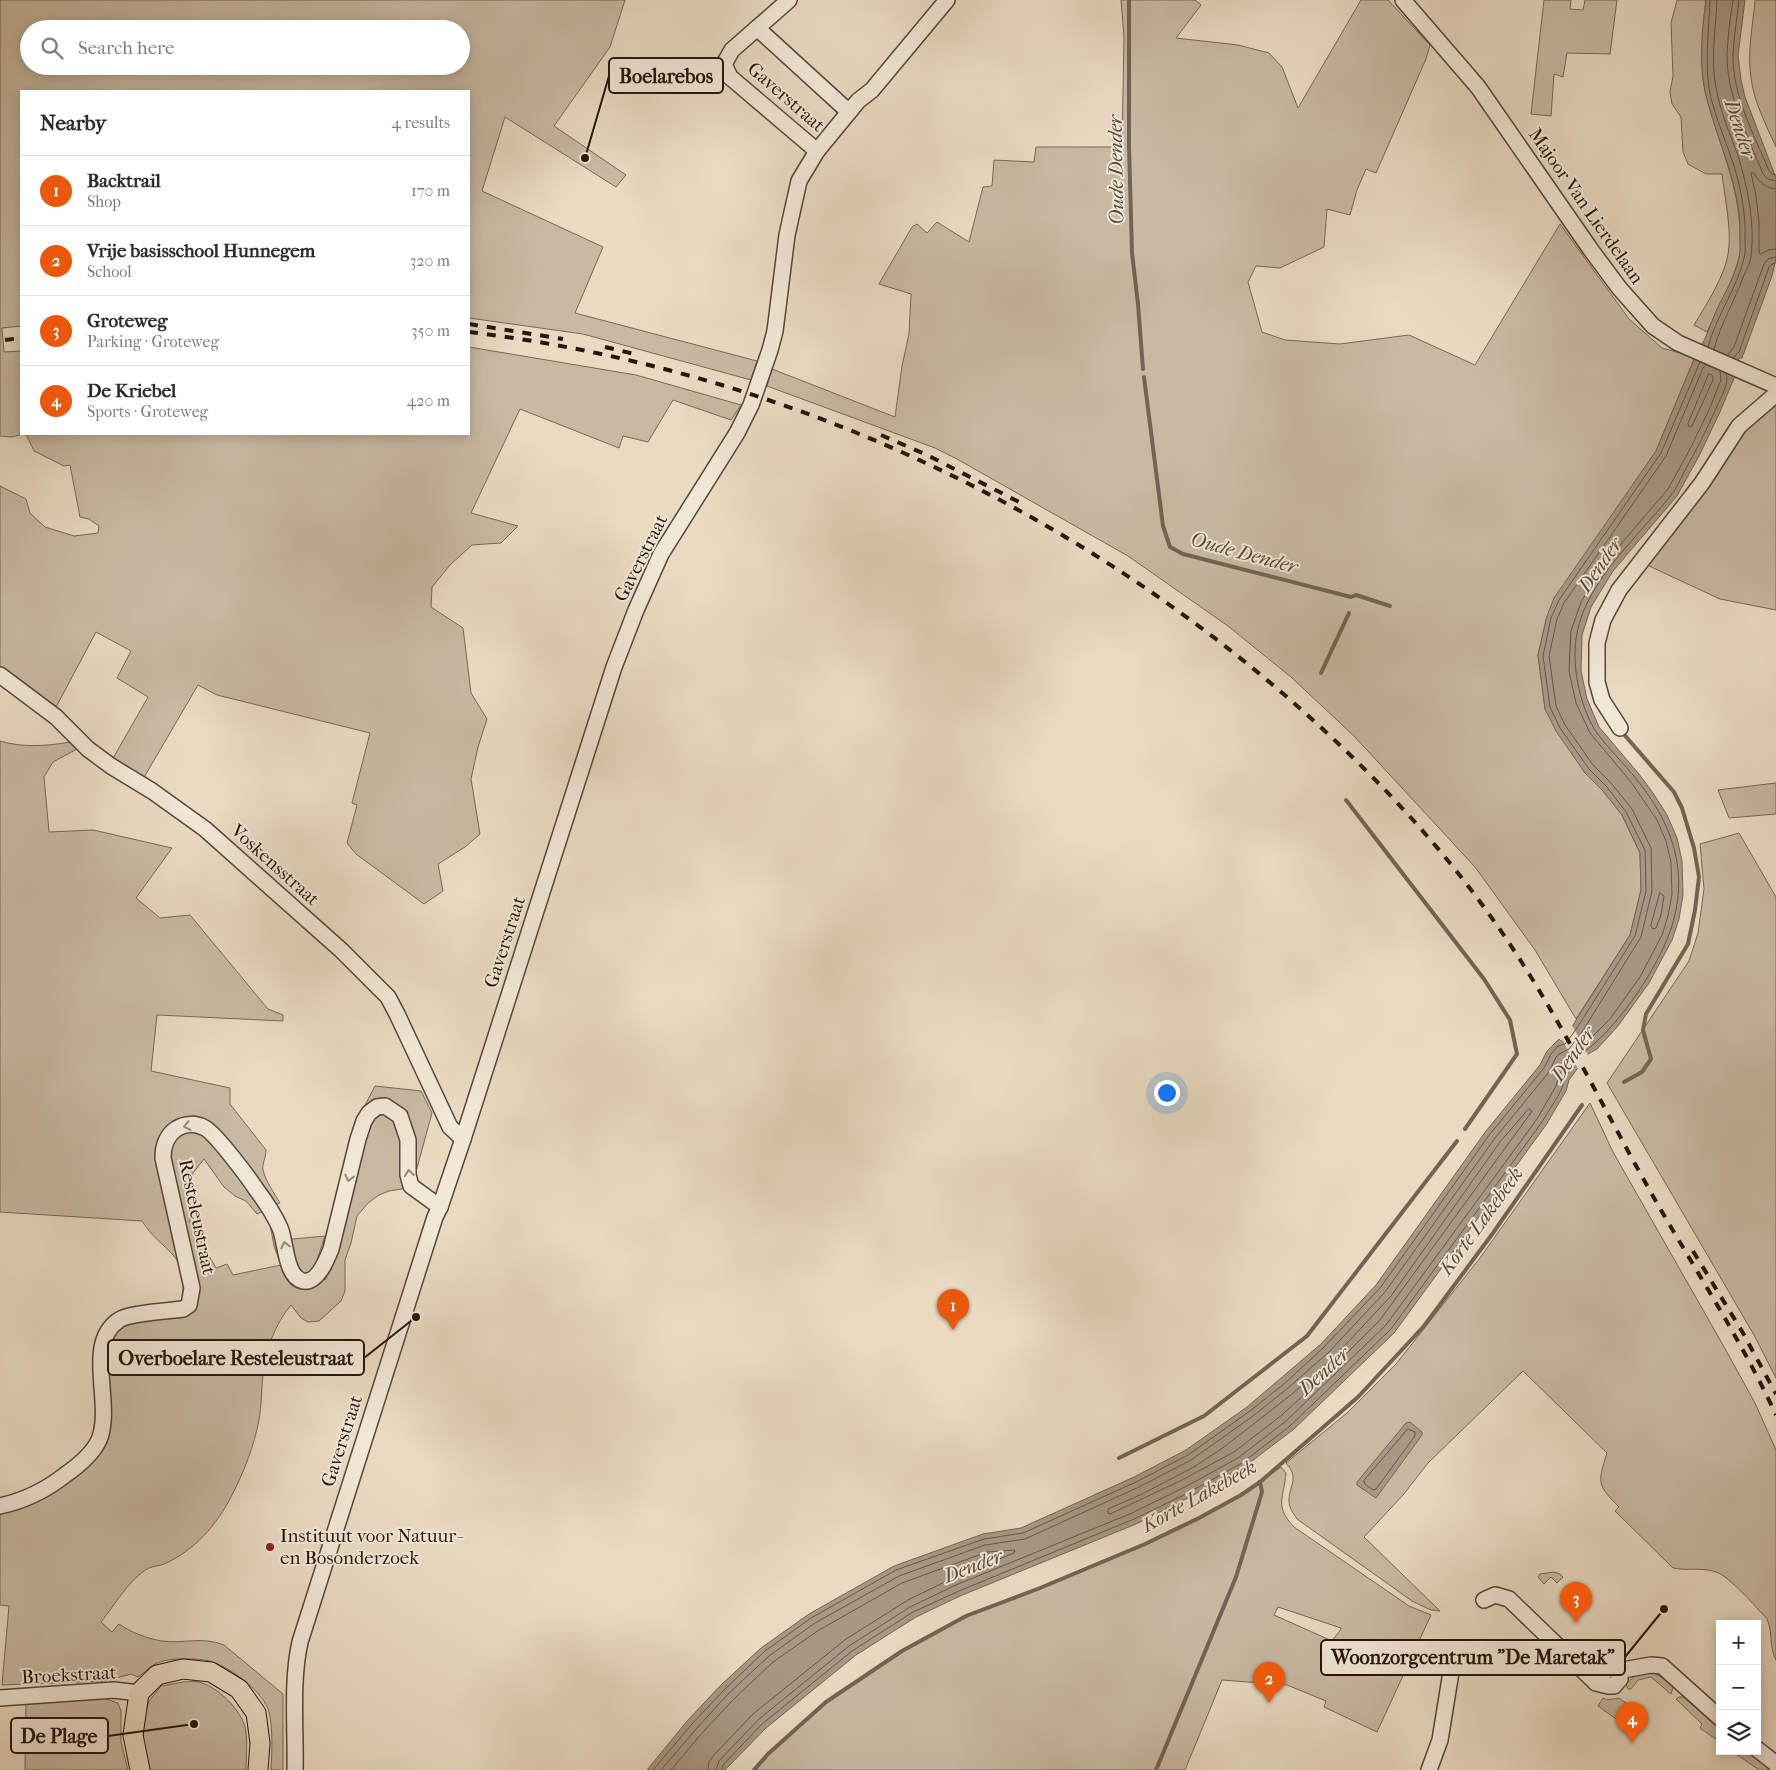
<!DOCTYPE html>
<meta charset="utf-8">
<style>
:root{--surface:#fff;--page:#f7f7f7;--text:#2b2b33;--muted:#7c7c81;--line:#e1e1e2;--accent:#ea580c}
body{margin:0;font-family:"IM FELL French Canon",serif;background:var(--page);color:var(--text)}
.controls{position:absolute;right:15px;bottom:15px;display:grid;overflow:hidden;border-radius:0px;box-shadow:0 2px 12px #0003}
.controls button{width:45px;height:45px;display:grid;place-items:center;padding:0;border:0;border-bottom:1px solid var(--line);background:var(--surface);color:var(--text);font:25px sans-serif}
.you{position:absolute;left:1166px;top:1092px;width:18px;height:18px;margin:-12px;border:4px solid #fff;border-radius:50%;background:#1a73e8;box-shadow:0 0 0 8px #1a73e833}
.badge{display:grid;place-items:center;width:32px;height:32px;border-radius:50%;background:var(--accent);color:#fff;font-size:16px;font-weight:700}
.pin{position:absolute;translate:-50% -41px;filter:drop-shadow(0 1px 2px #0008)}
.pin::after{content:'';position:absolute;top:26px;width:18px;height:15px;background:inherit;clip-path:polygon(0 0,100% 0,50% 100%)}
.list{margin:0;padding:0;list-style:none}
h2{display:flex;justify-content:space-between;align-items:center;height:65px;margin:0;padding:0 20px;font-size:21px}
h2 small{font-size:16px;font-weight:400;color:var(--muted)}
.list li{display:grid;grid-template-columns:32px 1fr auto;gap:15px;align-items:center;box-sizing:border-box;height:70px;padding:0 20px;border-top:1px solid var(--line)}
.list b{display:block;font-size:19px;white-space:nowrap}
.list p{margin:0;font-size:16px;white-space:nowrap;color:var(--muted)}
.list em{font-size:16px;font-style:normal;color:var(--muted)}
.icon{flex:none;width:28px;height:28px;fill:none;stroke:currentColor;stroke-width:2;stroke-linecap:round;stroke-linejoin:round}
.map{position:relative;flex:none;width:1776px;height:1770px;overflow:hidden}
.search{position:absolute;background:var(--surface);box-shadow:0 2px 12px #0003;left:20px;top:20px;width:450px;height:55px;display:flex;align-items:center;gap:12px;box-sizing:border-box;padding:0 18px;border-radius:28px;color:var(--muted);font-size:19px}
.panel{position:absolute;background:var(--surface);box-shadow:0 2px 12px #0003;left:20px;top:90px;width:450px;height:345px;border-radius:0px}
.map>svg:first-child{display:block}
.green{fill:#c9b9a3;stroke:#776758;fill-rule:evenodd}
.water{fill:#a79784;stroke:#736354}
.pier{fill:#eadac2}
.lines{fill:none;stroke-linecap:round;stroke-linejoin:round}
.shore{stroke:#665648;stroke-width:1}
.stream{stroke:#736354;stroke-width:4}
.minor-casing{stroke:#56463a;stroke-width:18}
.major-casing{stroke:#25150d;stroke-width:21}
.minor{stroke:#f1e7d7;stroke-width:15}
.major{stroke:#eadac2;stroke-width:19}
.rail{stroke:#25150d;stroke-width:4;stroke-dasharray:9 9;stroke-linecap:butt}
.oneway{stroke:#95887c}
.poi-dot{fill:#8f2418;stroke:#f1e7d7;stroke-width:2}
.labels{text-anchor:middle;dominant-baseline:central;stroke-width:4;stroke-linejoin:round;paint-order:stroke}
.street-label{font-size:19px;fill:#25150d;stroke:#f1e7d7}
.poi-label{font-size:19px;fill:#25150d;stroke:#f1e7d7;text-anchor:start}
.water-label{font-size:20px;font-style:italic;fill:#59493d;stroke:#f1e7d7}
.leader{fill:none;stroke:#25150d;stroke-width:2}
.callout-dot{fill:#25150d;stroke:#f1e7d7;stroke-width:2}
.callout{fill:#f1e7d7;stroke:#25150d;stroke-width:2}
.callout-label{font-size:20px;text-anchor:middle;font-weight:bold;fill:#25150d}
</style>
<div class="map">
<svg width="1776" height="1770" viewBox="0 0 1776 1770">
<rect width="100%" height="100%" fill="#eadac2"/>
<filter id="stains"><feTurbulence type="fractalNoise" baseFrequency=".004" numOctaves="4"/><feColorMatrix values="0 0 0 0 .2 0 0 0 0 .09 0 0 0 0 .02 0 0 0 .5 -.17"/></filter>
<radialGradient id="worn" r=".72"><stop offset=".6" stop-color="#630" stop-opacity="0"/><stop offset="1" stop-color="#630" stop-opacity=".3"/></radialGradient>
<!-- green -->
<g class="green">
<path d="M0 0H625L610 47 554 126 626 175 616 187 505 117 482 191 603 247 575 313 757 361 751 380 583 334 469 318V91H21V326L2 328 4 352 21 351V434H23L12 437 0 436ZM29 29H461V66H29Z"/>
<path d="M1121 0H1195L1201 5 1176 38 1238 45 1269 53 1282 67 1298 108 1361 0H1388L1430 45 1426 59 1376 173 1366 169 1357 190 1350 215 1327 209 1324 247 1280 268 1256 266 1248 282 1262 332 1285 340 1340 344 1409 335 1475 365 1560 224 1629 319 1662 348 1695 357 1656 451 1547 616 1538 655 1545 709 1585 773 1603 791 1622 815 1640 853 1641 890 1630 935 1576 1019 1535 950 1475 867 1354 736 1291 677 1228 626 1128 556 957 459 935 448 767 386 772 369 895 417 902 366 909 334 911 294 879 284 912 227 917 224 927 233 937 222 969 242 983 187 992 186 994 160 1034 162 1036 147H1122L1124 36Z"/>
<path d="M1544 0H1571L1570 9 1583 10 1585 0H1617L1610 54 1567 53 1563 77 1554 74 1551 116 1531 114Z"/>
<path d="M1677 0H1706C1703 27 1699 65 1705 91 1717 141 1741 187 1740 239 1740 245 1741 252 1739 258 1732 284 1718 308 1707 332L1694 325C1706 305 1719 285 1726 263 1734 237 1725 201 1722 174H1706L1688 164 1683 152 1681 117 1672 104 1670 92 1673 76 1671 23Z"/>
<path d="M1755 0H1776V147C1766 125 1754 102 1751 78 1747 52 1753 25 1755 0Z"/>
<path d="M469 347 636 375 741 405 731 420 673 400 648 442 623 436 619 448 520 409 471 513 518 526 501 543 472 545 450 565 432 587 431 607 463 628 471 693 487 719 478 747 471 779 480 834 465 847 438 864 443 891 424 904 356 854 347 843 357 805 352 803 370 733 217 695 198 685 143 779 112 760 148 697 117 678 131 651 96 632 55 709 0 668V486L26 499 30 513 45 527 74 536 98 533 99 526 89 519 80 517 70 465 64 466 34 451 26 434H469Z"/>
<path d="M1776 403V610L1720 599 1649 566 1651 557 1734 439Z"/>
<path d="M0 741C24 748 46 746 71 742L77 749 53 762 44 777 49 832 93 830 172 848 136 898 160 918 190 915 268 1009 283 1015V1021L157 1015 151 1071 230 1088V1104L266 1150C266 1157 262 1164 263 1170 266 1182 274 1193 280 1203L257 1214 246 1201 235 1196 224 1187 204 1159 193 1173 189 1194 190 1223 216 1268 227 1264 233 1275 281 1265 274 1246 270 1224 293 1239 325 1236 313 1272 325 1280 331 1270 361 1113 375 1086 421 1091 432 1113 414 1179 402 1189 389 1191 379 1195 368 1203 357 1216 351 1243 345 1260V1291L341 1301 319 1321 308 1322 301 1318 291 1305C275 1324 266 1349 263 1374 261 1389 262 1405 259 1420 254 1446 244 1472 232 1495 217 1525 194 1551 164 1564 159 1566 153 1566 149 1568 130 1578 114 1606 101 1622L112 1632 119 1624C130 1632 148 1639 162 1641 184 1644 201 1636 224 1645L283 1694V1770H271C272 1753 273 1729 269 1712 264 1692 229 1666 209 1661 199 1658 170 1658 160 1662 152 1664 144 1673 138 1677L131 1674 105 1681 2 1685 9 1606 0 1605V1514C25 1506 54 1494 75 1478 84 1470 91 1460 99 1451L104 1348 116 1331 129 1322 197 1296H182C190 1253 161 1252 142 1221L0 1212Z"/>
<path d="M1776 783V814L1729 818 1718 790Z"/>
<path d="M1739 833 1776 897V1378L1754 1335 1607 1083 1689 961 1698 933 1704 889 1700 844Z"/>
<path d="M1590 1103 1613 1152 1723 1345 1755 1403 1776 1450V1660C1769 1647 1773 1633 1767 1619 1757 1608 1729 1576 1716 1572 1702 1567 1687 1571 1673 1568L1615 1511 1619 1507C1596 1484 1598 1482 1607 1453L1523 1371 1428 1463 1403 1495 1364 1537 1440 1611 1431 1610 1412 1601 1297 1519C1294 1514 1289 1508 1289 1501 1289 1485 1300 1478 1286 1463L1347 1413 1396 1364 1480 1258Z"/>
<path d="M1281 1467 1286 1473C1284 1498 1274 1506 1294 1527L1409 1606 1431 1615 1377 1732 1324 1707 1326 1701 1287 1685 1222 1680 1185 1770H754C803 1716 863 1672 927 1637 940 1630 954 1622 967 1616 990 1606 1015 1598 1038 1589 1122 1556 1208 1521 1281 1467ZM1278 1607 1341 1628V1629L1332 1641 1274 1615Z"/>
<path d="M1554 1572 1560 1574 1563 1577 1557 1583 1551 1577 1544 1584 1538 1577 1540 1574Z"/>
<path d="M1646 1671C1658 1674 1665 1678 1673 1687L1671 1694 1651 1677 1638 1680 1631 1689H1628L1626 1684 1637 1674Z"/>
<path d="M183 1682C188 1682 194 1681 199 1682 218 1687 240 1709 245 1727 248 1740 246 1756 246 1770H150L143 1743 144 1719 149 1701 161 1686Z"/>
<path d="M1679 1697H1683L1720 1729V1742L1700 1728 1702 1724 1676 1699Z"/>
<path d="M103 1698 118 1703 121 1711V1742L128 1770H25L26 1700Z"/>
<path d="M1603 1698 1607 1700 1619 1698 1630 1706 1637 1715 1627 1727 1598 1706Z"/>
<path d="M1732 1751C1752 1751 1757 1754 1769 1770H1759Z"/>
</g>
<!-- water -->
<g class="water">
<path d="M1706 0H1745L1738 55 1741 80 1745 97 1776 178V258L1772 276 1742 358H1739L1735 376 1719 414 1699 456 1677 496 1613 571 1591 607 1582 635 1581 671 1587 699 1599 727 1639 774 1653 793 1667 815 1677 838 1682 861 1683 895 1679 919 1672 940 1649 983 1618 1026 1597 1049 1588 1054 1569 1080 1566 1091 1546 1125 1394 1333 1294 1429 1244 1467 1190 1497 1136 1524 960 1596 916 1617 856 1655 766 1728 725 1770H647L688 1720 721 1685 761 1648 809 1614 894 1566 983 1534 1021 1528 1134 1477 1186 1450 1247 1407 1321 1344 1376 1285 1486 1131 1540 1065 1547 1051 1559 1039 1561 1041 1573 1025 1630 935 1641 890 1640 853 1622 815 1603 791 1585 773 1556 731 1545 709 1538 655 1547 616 1554 598 1656 451 1695 357C1705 342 1710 325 1717 309 1725 293 1736 274 1739 257 1741 251 1740 244 1740 238 1742 186 1716 140 1705 91 1699 63 1702 28 1706 0Z"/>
<path d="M1410 1422 1422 1432V1435L1376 1498 1357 1485V1482L1406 1423Z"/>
</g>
<!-- pier -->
<path class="pier" d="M1572 1022V1025L1589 1057 1579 1071 1562 1039 1561 1041 1558 1037 1561 1038Z"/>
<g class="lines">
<!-- shore -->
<g class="shore">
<path d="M1733 0C1730 18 1728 36 1727 53 1726 95 1748 136 1763 174L1768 179 1776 181"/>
<path d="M1739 0C1737 18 1734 36 1733 54 1732 95 1754 134 1769 171L1772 174 1776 175"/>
<path d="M1776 189C1765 188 1759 182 1754 173H1751L1756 196 1759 222V253L1761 254 1768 250 1776 249"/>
<path d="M1708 347C1716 316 1737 289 1744 258 1746 252 1745 245 1745 239 1746 211 1740 183 1731 157 1723 134 1713 111 1709 88 1705 58 1709 29 1710 0"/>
<path d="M1714 349C1721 323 1735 300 1744 275 1747 270 1750 264 1751 257 1755 224 1748 188 1738 156 1730 134 1720 111 1716 87 1710 58 1716 29 1717 0"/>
<path d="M1728 355 1734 347 1764 264 1768 259 1776 257"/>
<path d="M1733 358 1739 352 1769 267 1772 264 1776 263"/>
<path d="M1709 374 1712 375 1713 380 1692 426 1689 427 1688 424Z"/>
<path d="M1660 893 1664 896 1661 915 1656 928 1653 929 1651 926Z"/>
<path d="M1529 1109 1532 1111 1530 1114 1380 1320 1320 1380 1282 1415 1234 1452 1182 1480 1110 1514 1108 1513V1509L1142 1494 1194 1467 1224 1447 1292 1394 1334 1357 1391 1296 1500 1142Z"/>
<path d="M1408 1429 1415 1432V1436L1376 1489 1373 1490 1365 1484 1364 1481Z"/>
<path d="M653 1770 692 1724 725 1689 765 1651 811 1618 896 1570 984 1539 1023 1533 1136 1482 1188 1455 1250 1411 1284 1384 1324 1347 1380 1288 1490 1134 1544 1068 1551 1054 1558 1046 1565 1044 1577 1028 1635 936 1646 891 1645 850 1626 812 1607 787 1589 769 1560 728 1550 707 1543 656 1551 618 1559 600 1661 453 1700 362"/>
<path d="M661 1770 697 1728 729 1693 769 1656 815 1623 899 1576 985 1545 1025 1539 1139 1487 1191 1460 1253 1416 1288 1388 1329 1352 1385 1292 1495 1138 1549 1072 1556 1057 1561 1053 1569 1049 1582 1032 1641 937 1652 891 1651 848 1632 809 1611 783 1593 765 1565 725 1556 706 1549 656 1557 619 1564 603 1666 456 1703 368 1706 365"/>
<path d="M671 1770 702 1733 735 1698 773 1662 819 1630 902 1583 987 1552 1015 1550 1014 1553 953 1578 908 1600 846 1639 753 1714 713 1756 709 1762 708 1770"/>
<path d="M716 1770 719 1761 759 1719 849 1646 910 1607 956 1585 1132 1513 1185 1487 1238 1458 1286 1421 1386 1325 1537 1119 1556 1086 1560 1073 1579 1047 1589 1040 1610 1019 1640 977 1662 935 1668 916 1672 894 1671 862 1666 841 1657 820 1631 782 1590 733 1576 703 1569 671 1571 631 1581 602 1604 564 1668 489 1689 451 1709 410 1721 380 1720 371"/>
<path d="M722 1770 723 1765 762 1724 852 1651 913 1612 959 1591 1134 1519 1188 1493 1242 1463 1290 1426 1391 1329 1542 1122C1548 1111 1557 1100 1562 1088 1563 1086 1563 1083 1564 1080 1567 1071 1577 1058 1584 1052 1587 1049 1591 1047 1594 1044 1623 1018 1653 974 1668 937 1691 878 1675 827 1637 780 1624 763 1607 748 1595 730 1579 704 1571 663 1577 633 1587 580 1639 536 1671 495 1677 488 1680 480 1684 472 1696 451 1707 429 1717 406 1721 397 1730 383 1726 374"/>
</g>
<!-- stream -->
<g class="stream">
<path d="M1129 0V146L1132 253 1138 304 1143 369"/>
<path d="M1144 377 1163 526 1170 547 1183 554 1351 597 1356 595 1390 606"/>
<path d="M1321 673 1349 613"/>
<path d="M1621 731 1674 792 1682 808 1694 848 1699 877 1695 910 1688 944 1646 1014 1643 1030 1651 1059 1642 1072 1624 1082"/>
<path d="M1346 800 1484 979 1510 1020 1517 1054 1465 1129"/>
<path d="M1119 1458 1204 1416 1307 1336 1457 1141"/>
<path d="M754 1770 768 1754 826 1702 902 1651 966 1616 1040 1588 1145 1544 1199 1518 1241 1495 1260 1482 1358 1397 1424 1326 1493 1233 1582 1105"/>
<path d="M1156 1770 1236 1577 1262 1492 1260 1482"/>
</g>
<defs>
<g id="minor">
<path d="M789 0 732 50 724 64 730 77 817 151"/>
<path d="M1403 0 1478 87 1591 250 1620 289 1653 326 1678 343 1776 386"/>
<path d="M757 28 849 112"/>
<path d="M0 675 56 717 88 749 111 766 152 791 205 829 341 950 388 997 397 1014 450 1127 463 1139"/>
<path d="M1620 728 1602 700 1597 682V643L1603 620 1619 590 1702 483 1739 426 1776 394"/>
<path d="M0 1506C23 1501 46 1490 65 1475 78 1466 92 1455 99 1440 114 1404 83 1344 119 1320 129 1313 169 1311 183 1309L189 1305 192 1288 163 1158C163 1146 166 1136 176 1129 185 1123 196 1123 205 1128 216 1134 248 1177 256 1189 265 1201 274 1214 280 1228 286 1241 285 1277 303 1281 317 1284 327 1259 331 1249L358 1139 364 1121 369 1113 377 1107 385 1106 400 1116 408 1140V1175L411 1186 440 1207"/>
<path d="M1484 1600 1495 1595 1509 1599 1596 1683 1608 1686H1614L1620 1679 1617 1671 1612 1668 1603 1672 1601 1677 1606 1685"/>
<path d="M1617 1671 1651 1665 1662 1666 1720 1718"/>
<path d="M0 1698 114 1690 139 1693"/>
<path d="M1757 1749 1776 1764"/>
<path d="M295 1770C296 1729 291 1682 300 1642L435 1217 440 1207 463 1139 614 667 636 610 661 554 737 433 751 405 770 350 775 331 787 235 799 181 817 151 858 101 872 90 947 0"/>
<path d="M1429 1770 1440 1740 1452 1666"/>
</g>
<path id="major" d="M140 1770 133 1735 139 1693 157 1675 183 1669 211 1672 239 1689 256 1713 260 1743 258 1770"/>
</defs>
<!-- minor casing -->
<use href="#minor" class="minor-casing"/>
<!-- major casing -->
<use href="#major" class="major-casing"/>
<!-- minor -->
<use href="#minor" class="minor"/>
<!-- major -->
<use href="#major" class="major"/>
<!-- rail -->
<g class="rail">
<path d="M469 324 563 339"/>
<path d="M469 332C778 369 1072 505 1304 712 1371 772 1434 838 1486 910 1550 997 1596 1095 1649 1189 1691 1264 1740 1337 1776 1415"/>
<path d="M5 340 21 338"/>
<path d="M605 347 639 355"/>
<path d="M881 435 927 455 1023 504"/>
<path d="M1693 1251 1743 1333 1776 1394"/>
</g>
</g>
<!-- one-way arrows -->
<defs><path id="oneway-chevron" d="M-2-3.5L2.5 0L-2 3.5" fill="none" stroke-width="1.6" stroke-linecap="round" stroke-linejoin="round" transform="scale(1.25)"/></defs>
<g class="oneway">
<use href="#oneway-chevron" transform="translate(187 1126) rotate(169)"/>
<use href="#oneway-chevron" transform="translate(409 1173) rotate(-96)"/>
<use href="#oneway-chevron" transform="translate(349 1178) rotate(102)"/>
<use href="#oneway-chevron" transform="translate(285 1245) rotate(-103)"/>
</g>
<!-- markers -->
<circle class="poi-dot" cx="270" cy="1547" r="5"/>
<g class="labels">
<!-- street labels -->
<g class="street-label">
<text transform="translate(786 97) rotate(41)">Gaverstraat</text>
<text transform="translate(1586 206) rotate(55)">Majoor Van Lierdelaan</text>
<text transform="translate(641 558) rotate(-63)">Gaverstraat</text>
<text transform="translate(275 865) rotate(42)">Voskensstraat</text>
<text transform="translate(505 942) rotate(-72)">Gaverstraat</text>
<text transform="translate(197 1217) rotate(78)">Resteleustraat</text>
<text transform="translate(342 1441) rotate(-72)">Gaverstraat</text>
<text transform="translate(69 1675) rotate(-3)">Broekstraat</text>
</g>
<!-- poi labels -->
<g class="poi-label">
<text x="280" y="1536">Instituut voor Natuur-<tspan x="280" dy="22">en Bosonderzoek</tspan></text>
</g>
<!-- water labels -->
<g class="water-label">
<text transform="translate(1740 129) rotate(72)">Dender</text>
<text transform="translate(1116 170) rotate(-91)">Oude Dender</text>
<text transform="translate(1244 553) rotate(15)">Oude Dender</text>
<text transform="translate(1600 565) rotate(-55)">Dender</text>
<text transform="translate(1573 1054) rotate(-55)">Dender</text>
<text transform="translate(1481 1221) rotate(-54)">Korte Lakebeek</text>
<text transform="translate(1324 1371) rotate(-42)">Dender</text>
<text transform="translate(1199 1496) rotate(-29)">Korte Lakebeek</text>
<text transform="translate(973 1566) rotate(-21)">Dender</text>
</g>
</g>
<!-- callouts -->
<path class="leader" d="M585 158L609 76M416 1317L364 1358M1664 1609L1625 1657M194 1724L108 1736"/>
<g class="callout-dot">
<circle cx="585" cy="158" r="5"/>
<circle cx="416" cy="1317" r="5"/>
<circle cx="1664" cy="1609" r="5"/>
<circle cx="194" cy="1724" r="5"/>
</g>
<g class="callout">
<rect x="609" y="58" width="114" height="35" rx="5"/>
<rect x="108" y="1340" width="256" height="35" rx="5"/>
<rect x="1321" y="1640" width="304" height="35" rx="5"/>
<rect x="11" y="1718" width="97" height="35" rx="5"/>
</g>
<g class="callout-label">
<text x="666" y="83">Boelarebos</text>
<text x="236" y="1365">Overboelare Resteleustraat</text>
<text x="1473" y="1664">Woonzorgcentrum "De Maretak"</text>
<text x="59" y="1743">De Plage</text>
</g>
<rect width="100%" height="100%" filter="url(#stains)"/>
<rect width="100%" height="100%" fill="url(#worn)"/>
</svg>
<div class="controls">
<button>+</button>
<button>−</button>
<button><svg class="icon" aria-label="layers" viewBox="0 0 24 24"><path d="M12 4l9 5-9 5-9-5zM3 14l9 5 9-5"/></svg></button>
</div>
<div class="you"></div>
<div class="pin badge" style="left:953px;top:1330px">1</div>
<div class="pin badge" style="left:1269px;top:1703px">2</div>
<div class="pin badge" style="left:1576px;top:1623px">3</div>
<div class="pin badge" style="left:1632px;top:1743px">4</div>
<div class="search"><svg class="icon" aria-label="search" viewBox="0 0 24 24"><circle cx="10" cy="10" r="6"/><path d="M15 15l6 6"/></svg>Search here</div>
<section class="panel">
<h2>Nearby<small>4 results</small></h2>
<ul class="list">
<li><span class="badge">1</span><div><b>Backtrail</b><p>Shop</p></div><em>170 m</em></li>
<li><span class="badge">2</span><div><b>Vrije basisschool Hunnegem</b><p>School</p></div><em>320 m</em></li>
<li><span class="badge">3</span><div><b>Groteweg</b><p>Parking · Groteweg</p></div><em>350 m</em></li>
<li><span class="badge">4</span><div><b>De Kriebel</b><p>Sports · Groteweg</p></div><em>420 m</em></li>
</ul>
</section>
</div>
